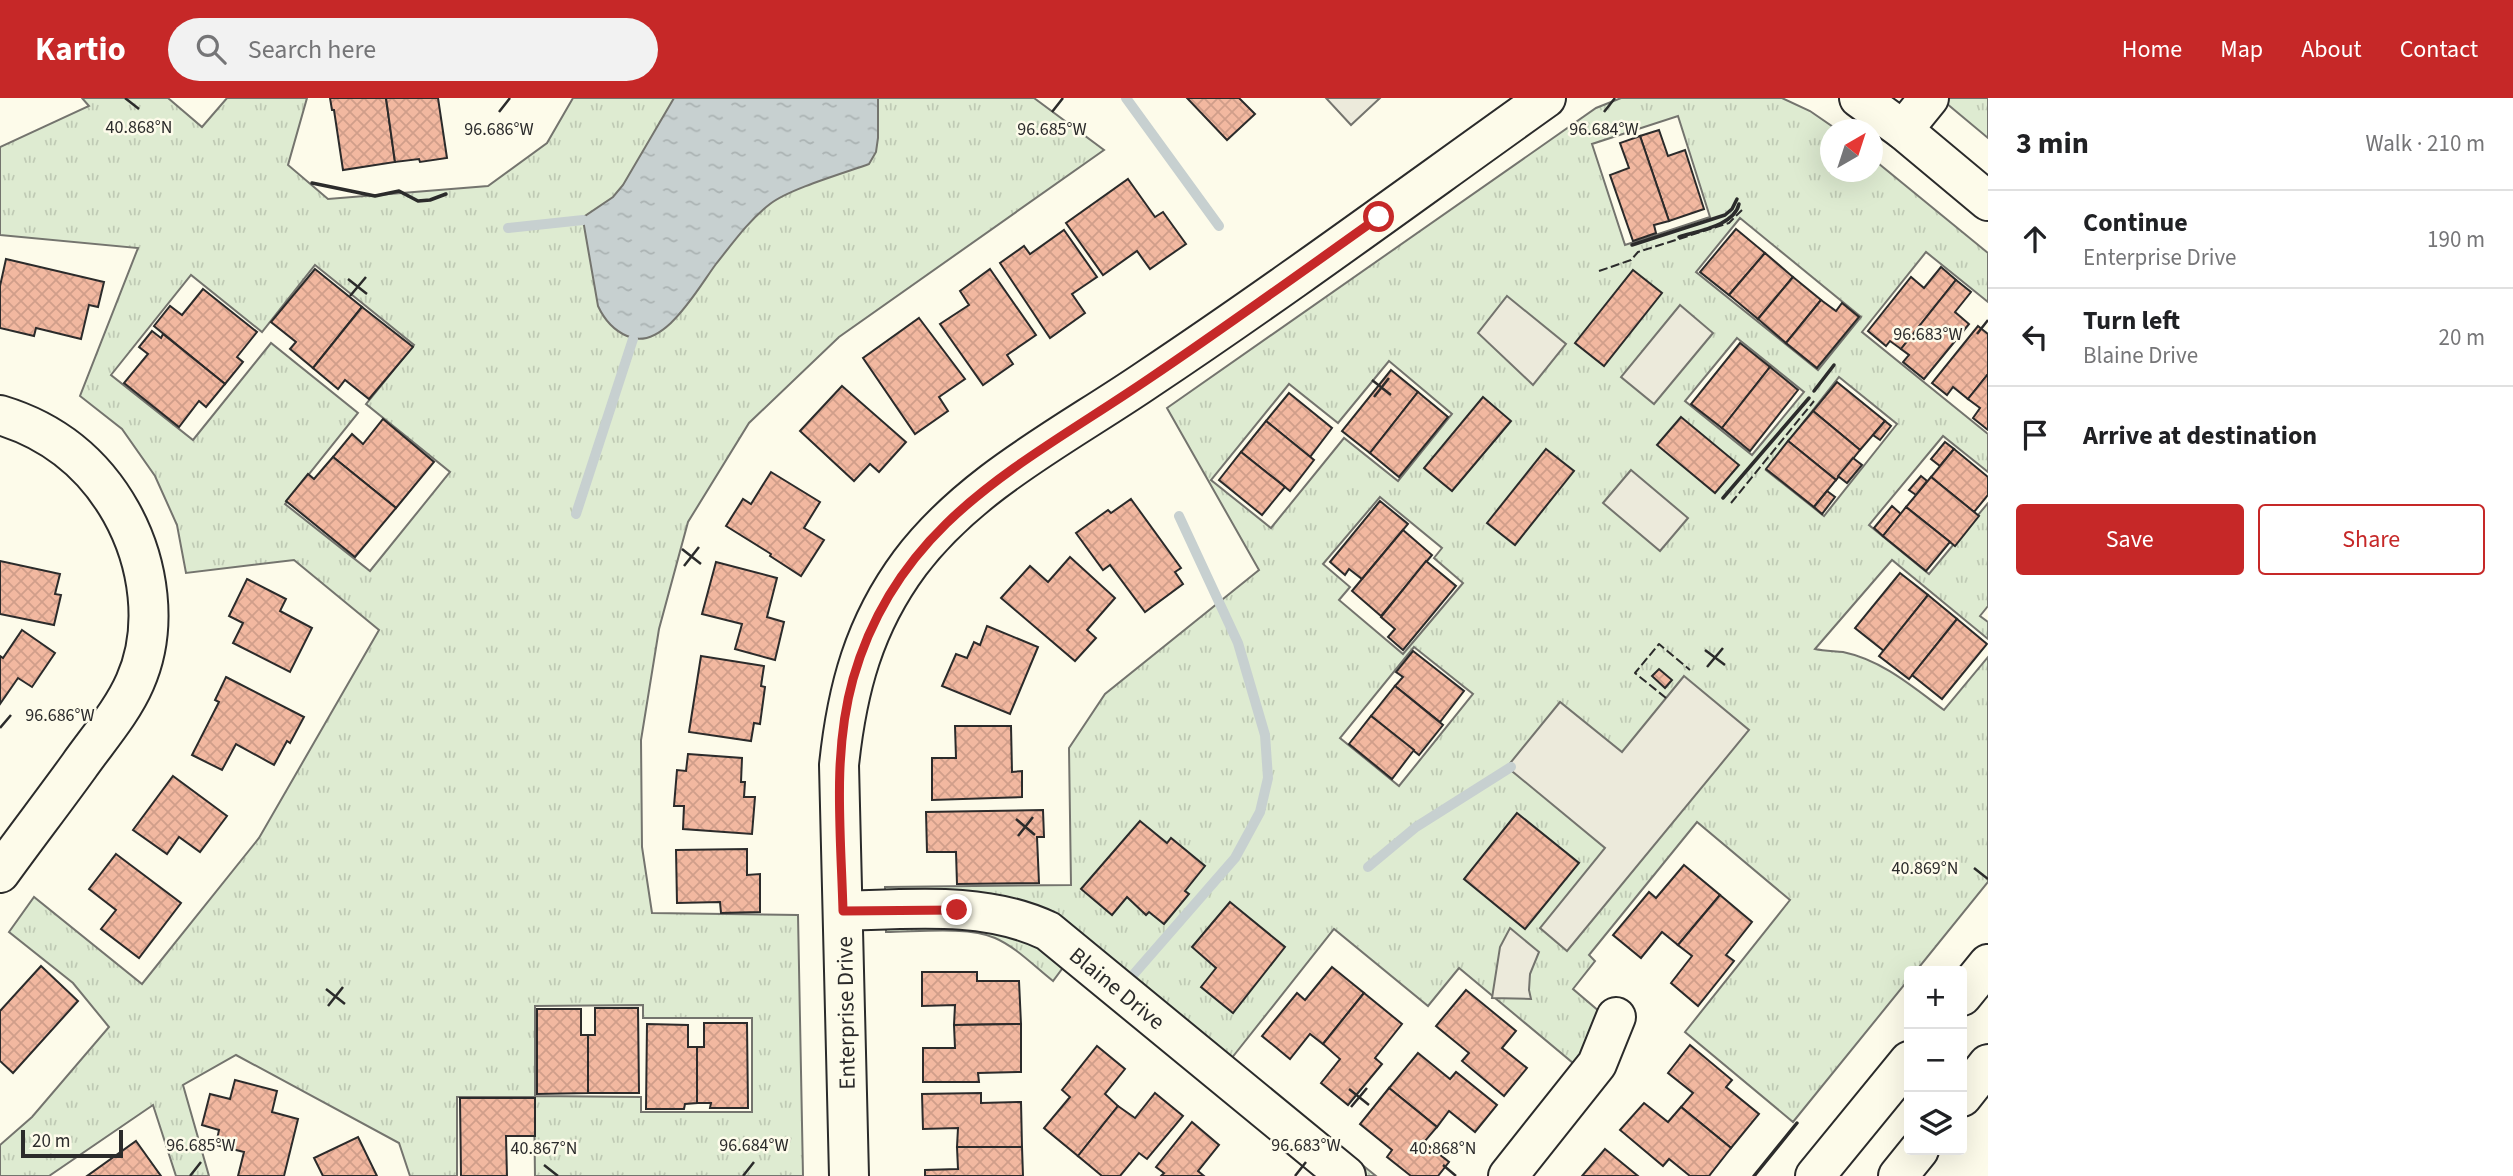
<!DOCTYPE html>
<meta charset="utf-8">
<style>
:root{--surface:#fff;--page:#f2f2f2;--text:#202124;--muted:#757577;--line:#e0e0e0;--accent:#c62828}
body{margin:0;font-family:"Source Sans 3",sans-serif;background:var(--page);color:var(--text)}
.controls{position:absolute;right:21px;bottom:21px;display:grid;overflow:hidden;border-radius:7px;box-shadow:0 7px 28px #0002}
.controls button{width:63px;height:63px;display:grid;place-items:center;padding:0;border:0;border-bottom:2px solid var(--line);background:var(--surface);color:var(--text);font:35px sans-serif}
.compass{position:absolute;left:1820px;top:21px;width:63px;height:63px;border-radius:50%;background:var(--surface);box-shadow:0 7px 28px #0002;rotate:39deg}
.scale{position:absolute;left:21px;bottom:18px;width:102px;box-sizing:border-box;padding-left:7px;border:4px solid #2b2b2b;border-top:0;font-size:19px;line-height:24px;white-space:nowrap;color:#2b2b2b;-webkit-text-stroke:5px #fdfbea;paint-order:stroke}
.stop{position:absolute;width:21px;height:21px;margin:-16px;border:5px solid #c62828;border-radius:50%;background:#fff}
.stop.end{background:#c62828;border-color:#fff;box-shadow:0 2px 7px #0008}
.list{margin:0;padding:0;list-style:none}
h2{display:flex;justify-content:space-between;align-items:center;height:91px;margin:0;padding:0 28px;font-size:30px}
h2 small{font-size:23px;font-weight:400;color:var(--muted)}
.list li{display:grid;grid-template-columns:46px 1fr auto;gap:21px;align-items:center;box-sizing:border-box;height:98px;padding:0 28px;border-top:2px solid var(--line)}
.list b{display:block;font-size:26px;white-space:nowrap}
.list p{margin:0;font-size:23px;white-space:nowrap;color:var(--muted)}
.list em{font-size:23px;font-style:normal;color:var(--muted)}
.actions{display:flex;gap:14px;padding:21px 28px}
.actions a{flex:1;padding:16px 0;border:2px solid var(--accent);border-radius:7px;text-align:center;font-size:24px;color:var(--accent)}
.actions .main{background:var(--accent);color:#fff}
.icon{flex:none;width:38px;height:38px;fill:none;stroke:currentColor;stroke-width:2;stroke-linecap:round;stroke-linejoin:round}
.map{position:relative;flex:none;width:1988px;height:1078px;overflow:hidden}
header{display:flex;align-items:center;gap:42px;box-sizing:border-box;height:98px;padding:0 35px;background:var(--accent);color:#fff}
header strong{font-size:33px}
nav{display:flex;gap:38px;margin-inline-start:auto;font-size:24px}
.search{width:490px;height:63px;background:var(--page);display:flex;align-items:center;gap:18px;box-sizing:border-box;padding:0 24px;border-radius:38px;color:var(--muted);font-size:26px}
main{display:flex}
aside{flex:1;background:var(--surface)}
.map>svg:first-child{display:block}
.park{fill:url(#park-tufts);stroke:#74746e;stroke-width:2;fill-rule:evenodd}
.parking{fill:#eceadb;stroke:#74746e;stroke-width:2}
.water{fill:url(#water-ripples);stroke:#74746e;stroke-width:2}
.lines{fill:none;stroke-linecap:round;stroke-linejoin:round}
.stream{stroke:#c7d0d0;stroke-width:10}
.building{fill:url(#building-cross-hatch);stroke:#2b2b2b;stroke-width:2}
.minor-casing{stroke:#2b2b2b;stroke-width:42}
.major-casing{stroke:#2b2b2b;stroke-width:42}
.minor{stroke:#fdfbea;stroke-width:38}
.major{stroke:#fdfbea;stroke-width:38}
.fence{stroke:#2b2b2b;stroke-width:2;stroke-dasharray:9 3.5;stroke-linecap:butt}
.wall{stroke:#2b2b2b;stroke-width:3.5}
.route{stroke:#c62828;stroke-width:9}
.ticks{fill:none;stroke:#2b2b2b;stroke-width:2.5}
.labels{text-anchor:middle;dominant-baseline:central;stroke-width:5;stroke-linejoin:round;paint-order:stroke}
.street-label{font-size:23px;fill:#2b2b2b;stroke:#fdfbea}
.ticks-label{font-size:18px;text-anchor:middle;fill:#2b2b2b;stroke:#fdfbea;stroke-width:5;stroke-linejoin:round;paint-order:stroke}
</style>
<header>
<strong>Kartio</strong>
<div class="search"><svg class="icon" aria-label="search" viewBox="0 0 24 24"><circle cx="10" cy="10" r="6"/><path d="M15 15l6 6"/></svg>Search here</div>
<nav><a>Home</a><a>Map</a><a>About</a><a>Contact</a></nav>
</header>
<main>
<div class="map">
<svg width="1988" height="1078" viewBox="0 0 1988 1078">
<defs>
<pattern id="park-tufts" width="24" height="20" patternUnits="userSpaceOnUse" patternTransform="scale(1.75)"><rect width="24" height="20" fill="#deebd1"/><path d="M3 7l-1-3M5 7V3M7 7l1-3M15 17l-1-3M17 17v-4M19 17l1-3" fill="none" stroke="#bfcab4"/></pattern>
<pattern id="water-ripples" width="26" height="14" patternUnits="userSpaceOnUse" patternTransform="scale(1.75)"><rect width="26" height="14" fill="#c7d0d0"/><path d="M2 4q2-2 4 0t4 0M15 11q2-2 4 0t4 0" fill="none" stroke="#abb3b3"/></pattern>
<pattern id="building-cross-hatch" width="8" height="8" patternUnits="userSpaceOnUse" patternTransform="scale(1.75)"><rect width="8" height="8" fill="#f2b8a0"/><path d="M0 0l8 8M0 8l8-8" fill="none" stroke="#d09e8a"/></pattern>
</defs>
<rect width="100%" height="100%" fill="#fdfbea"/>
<!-- park -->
<g class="park">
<path d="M82 0H168L202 29 227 0H307L288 67 328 101 488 88 547 45 573 0H1034L1104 52 839 239 749 325 688 424 659 531 641 642 642 749 652 815 798 817 803 1078H535L534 999H457V1078H410L399 1045 236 957 183 987 209 1078H176L153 1007 49 1078H0V1047L32 1019 109 929 73 885 9 834 34 799 142 886 259 740 379 532 294 462 186 475 177 427 155 378 122 331 80 298 138 150 0 137V49L89 8ZM315 167 414 247 366 306 450 374 370 473 285 406 358 315 271 245 193 342 111 277 191 177 262 234ZM643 907V920H752V1014H641V999L535 998V908Z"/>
<path d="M1621 0H1782L1810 13 1836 31 1830 32V74H1872L1873 61 1988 155V204L1926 154 1862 234 1988 336V374L1943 338 1869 427 1929 476 1988 405V508L1980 518 1988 524V541L1892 462 1815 551C1824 553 1834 553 1843 554 1882 562 1913 589 1944 612L1988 559V784L1916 873H1909V881L1793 1024 1685 934 1790 802 1697 724 1589 857 1595 863 1573 891 1620 931 1585 975 1459 870 1428 908 1334 831 1231 961 1376 1078H1326L1065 867 1053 883C1035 869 1016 849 995 840 967 828 917 834 886 834L885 789 1071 787 1069 650 1105 596 1259 472 1167 310 1596 10ZM1678 18 1710 119 1625 147 1592 46ZM1740 120 1861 219 1818 272 1696 174ZM1737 240 1804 294 1752 357 1685 303ZM1389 263 1452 316 1398 383 1344 340 1271 430 1211 382 1289 286 1338 325ZM1839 279 1897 326 1824 418 1766 372ZM1380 399 1442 450 1434 460 1463 485 1403 556 1339 502 1350 489 1323 466ZM1414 549 1473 596 1399 688 1340 640Z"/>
<path d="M1940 0H1988V40Z"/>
</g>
<!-- parking -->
<g class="parking">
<path d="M1326 0H1380L1351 27Z"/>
<path d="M1507 198 1566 246 1533 287 1478 235Z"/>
<path d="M1680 207 1713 235 1654 306 1621 279Z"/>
<path d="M1631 372 1688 420 1660 453 1603 405Z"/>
<path d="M1684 578 1749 632 1567 853 1540 830 1605 750 1507 669 1560 604 1622 654Z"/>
<path d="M1510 830 1539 854 1530 876 1529 892 1531 901 1492 900 1500 849Z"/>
</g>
<!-- water -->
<path class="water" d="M674 0H878V40L876 54 869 66C844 75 789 91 770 106 749 122 732 146 716 166 698 190 663 255 627 238 613 232 604 221 598 208L583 122 585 118 613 99 623 87Z"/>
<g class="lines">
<!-- stream -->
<g class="stream">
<path d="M1126 0 1219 128"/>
<path d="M508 130 583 122"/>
<path d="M576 416 633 241"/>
<path d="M1368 769 1416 729 1511 669"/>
<path d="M1133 877 1235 760 1260 714 1268 680 1265 637 1238 545 1179 418"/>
</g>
</g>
<!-- building -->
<g class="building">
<path d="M330 0H386L395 64 343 72 334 12H332Z"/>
<path d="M386 0H438L447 60 420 64 419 61 395 64Z"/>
<path d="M1187 0H1239L1255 16 1227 42Z"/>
<path d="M1659 32 1668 58 1685 52 1704 111 1669 123 1640 38Z"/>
<path d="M1640 38 1669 123 1654 127 1656 135 1633 143 1610 77 1629 70 1620 45Z"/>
<path d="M1128 81 1155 119 1163 114 1186 146 1150 171 1137 153 1103 177 1066 125Z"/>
<path d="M1736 131 1765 155 1729 197 1700 174Z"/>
<path d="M1064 132 1097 179 1072 196 1085 215 1050 240 1000 165 1024 148 1030 156Z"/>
<path d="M1765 155 1793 179 1758 221 1729 197Z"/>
<path d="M6 161 104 184 98 209 89 207 81 241 36 230 34 238 0 230V188Z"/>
<path d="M1941 169 1956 182 1901 251 1890 243 1886 248 1868 233 1911 179 1924 190Z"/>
<path d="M315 171 362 209 313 270 290 251 296 244 271 224Z"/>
<path d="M990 171 1036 237 1007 257 1013 266 983 287 940 226 969 207 960 193Z"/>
<path d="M1633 172 1662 195 1604 268 1575 245Z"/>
<path d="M1793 179 1821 202 1786 245 1758 221Z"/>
<path d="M1956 182 1971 194 1955 214 1969 226 1924 281 1903 264 1909 257 1901 251Z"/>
<path d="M203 191 257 234 237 259 243 264 225 286 154 228 170 208 182 217Z"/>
<path d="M1821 202 1836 213 1842 205 1859 219 1817 270 1786 245Z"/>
<path d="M362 209 413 249 369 301 345 282 338 291 313 270Z"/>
<path d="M919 220 965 281 939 299 948 313 915 336 863 260Z"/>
<path d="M1978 228 1988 236V276L1968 301 1953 289 1947 297 1932 285Z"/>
<path d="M152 233 161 240 163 236 225 286 206 309 199 303 179 329 124 285 148 256 139 249Z"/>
<path d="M1740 245 1770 269 1722 330 1691 306Z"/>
<path d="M1770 269 1798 292 1750 353 1722 330Z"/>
<path d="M1391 272 1418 294 1370 355 1342 333Z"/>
<path d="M1988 276V332L1973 320 1980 310 1968 301Z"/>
<path d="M1837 284 1885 323 1860 352 1813 313Z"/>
<path d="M842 288 906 344 879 374 870 366 854 383 800 333Z"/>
<path d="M1418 294 1448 319 1399 379 1370 355Z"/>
<path d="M1289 295 1332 330 1310 359 1266 323Z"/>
<path d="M1483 299 1511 323 1452 393 1424 370Z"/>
<path d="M1813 313 1860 352 1836 382 1788 343Z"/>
<path d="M1681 319 1739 367 1715 395 1657 347Z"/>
<path d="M383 321 434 364 396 410 333 359 352 336 363 346Z"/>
<path d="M1266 323 1314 362 1290 393 1241 354Z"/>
<path d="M1885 323 1891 328 1880 342 1873 337Z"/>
<path d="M1788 343 1836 382 1814 409 1766 371Z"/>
<path d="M1945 344 1954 351 1940 368 1931 361Z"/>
<path d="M1546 351 1574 373 1515 447 1487 425Z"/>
<path d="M1954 351 1988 379V397L1974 414 1931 379Z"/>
<path d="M1241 354 1285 389 1262 417 1219 382Z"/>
<path d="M333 359 396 410 355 459 286 403 308 376 314 381Z"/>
<path d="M1853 360 1862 367 1847 385 1838 378Z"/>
<path d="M771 374 820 404 804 430 824 442 801 478 770 458 771 456 726 428 743 401 751 406Z"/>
<path d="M1921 378 1927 383 1916 397 1909 392Z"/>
<path d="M1931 379 1979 418 1955 448 1906 409Z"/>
<path d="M1827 393 1835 399 1822 416 1814 409Z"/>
<path d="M1131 401 1181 470 1175 474 1183 486 1145 514 1110 467 1103 472 1076 435 1108 412 1111 415Z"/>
<path d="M1380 403 1408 426 1362 481 1349 471 1345 477 1330 464Z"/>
<path d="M1892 408 1901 416 1883 438 1874 430Z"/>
<path d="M1906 409 1950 444 1926 473 1883 438Z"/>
<path d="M1403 432 1432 457 1381 518 1352 493Z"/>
<path d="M1070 459 1115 500 1087 532 1096 540 1075 563 1001 500 1030 468 1048 484Z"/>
<path d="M0 463 60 476 55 496 61 497 54 527 0 516Z"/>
<path d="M1426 463 1456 488 1403 552 1388 539 1395 531 1381 519Z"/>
<path d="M716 464 777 480 767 519 784 524 775 562 735 551 742 526 702 516Z"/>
<path d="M1900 475 1928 497 1884 553 1855 530Z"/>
<path d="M247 481 286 501 280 513 312 530 290 574 233 545 243 525 229 518Z"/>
<path d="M1928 497 1957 521 1909 581 1879 558Z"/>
<path d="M1957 521 1987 546 1942 601 1912 577Z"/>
<path d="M987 528 1038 549 1010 616 942 588 956 556 967 560 974 544 980 547Z"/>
<path d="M22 532 55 555 32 589 18 580 0 606V558L3 560Z"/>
<path d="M1413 553 1464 593 1440 624 1395 588 1403 579 1396 574Z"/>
<path d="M701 558 764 568 761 588 765 589 760 626 754 625 751 643 689 634Z"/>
<path d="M1659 571 1672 582 1665 590 1652 578Z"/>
<path d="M226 579 304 619 290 645 287 643 274 667 236 646 222 672 192 657 219 604 215 602Z"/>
<path d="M1395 588 1443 627 1419 657 1371 618Z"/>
<path d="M1371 618 1414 652 1392 681 1349 646Z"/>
<path d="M955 628H1011L1012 674 1022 673V699L932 702V660H956Z"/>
<path d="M688 656 742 660 741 684H745L744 699H755L752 736 683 731 684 708H674L677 672 686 673Z"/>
<path d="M173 678 227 718 200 754 179 739 167 756 133 732Z"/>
<path d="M1043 712 1044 739H1037L1039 785 957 786 956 754H927L926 714Z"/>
<path d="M1517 715 1579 765 1525 831 1464 781Z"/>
<path d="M1140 723 1167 745 1171 740 1205 768 1185 793 1189 796 1164 826 1149 814 1146 817 1127 799 1112 817 1081 791Z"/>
<path d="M747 751V777L760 776V814L721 815 720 804 677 805 676 752Z"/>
<path d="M116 756 181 805 139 860 101 831 116 812 89 791Z"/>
<path d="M1684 767 1720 797 1678 847 1662 834 1641 860 1613 837 1649 794 1656 800Z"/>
<path d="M1720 797 1752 824 1726 857 1734 863 1698 908 1671 885 1692 858 1678 847Z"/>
<path d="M1230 804 1285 849 1233 915 1201 889 1216 870 1192 849Z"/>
<path d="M41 868 78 903 13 975 0 963V913Z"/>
<path d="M1332 869 1364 895 1323 946 1310 936 1290 961 1262 938 1297 895 1305 902Z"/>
<path d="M922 874H977V883H1019L1021 926 954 927 955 907 922 908Z"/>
<path d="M1466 892 1516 933 1502 950 1527 970 1504 998 1462 963 1469 955 1436 928Z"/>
<path d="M1364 895 1402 926 1375 960 1382 966 1348 1007 1321 985 1340 961 1323 946Z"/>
<path d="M595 910H638L639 995H588V937H595Z"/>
<path d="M537 911H581V937H588V995L537 996Z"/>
<path d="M704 925H747L748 1010H710L711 1005H697V949H704Z"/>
<path d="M647 926 688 927V949H697V1005L685 1006 684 1011H646Z"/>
<path d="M1021 926V974L978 975 979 984H923V950H955L954 927Z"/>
<path d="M1690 947 1732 982 1726 989 1759 1016 1731 1050 1681 1009 1693 995 1668 975Z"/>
<path d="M1097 948 1125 971 1105 996 1118 1008 1078 1058 1044 1030 1070 999 1062 992Z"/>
<path d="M1418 955 1450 981 1456 974 1497 1007 1475 1034 1449 1013 1437 1029 1389 990Z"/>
<path d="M235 982 277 993 272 1014 298 1021 284 1078H238L244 1054 216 1047 219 1032 202 1027 210 996 230 1001Z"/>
<path d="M1389 990 1437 1029 1424 1044 1449 1064 1438 1078H1411L1387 1059 1392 1052 1360 1026Z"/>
<path d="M981 995V1005L1021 1004 1022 1049H957L958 1030 923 1031 922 996Z"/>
<path d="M1155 995 1183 1018 1147 1061 1139 1055 1120 1078H1102L1078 1058 1118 1008 1135 1020Z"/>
<path d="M460 1000H535V1038H506L507 1078H461Z"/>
<path d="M1644 1005 1668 1024 1681 1009 1731 1050 1709 1078H1690L1669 1061 1663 1068 1620 1032Z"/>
<path d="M1192 1024 1219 1047 1198 1073 1204 1078H1161L1164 1075 1156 1069Z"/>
<path d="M358 1039 377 1078H323L314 1060Z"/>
<path d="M136 1043 161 1078H87Z"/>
<path d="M957 1049H1022L1023 1078H925V1072L958 1071Z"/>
<path d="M1605 1051 1638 1078H1582Z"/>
</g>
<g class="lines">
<defs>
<g id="minor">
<path d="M1859 0 1903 32 1988 103"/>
<path d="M1903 32 1929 0"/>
<path d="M0 317C53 333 94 366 121 414 149 464 159 530 135 584 122 614 98 641 79 668 53 704 26 739 0 775"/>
<path id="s1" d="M843 813C911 811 985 803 1048 833L1346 1078"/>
<path d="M849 1078 839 667C847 591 864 527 910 465 971 384 1066 337 1148 281 1283 191 1414 94 1546 0"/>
<path d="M1508 1078 1597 966 1616 919"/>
</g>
<g id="major">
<path d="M1962 898 1988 866"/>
<path d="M1962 999 1988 966"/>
<path d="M1815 1078 1909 963"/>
<path d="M1898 1078 1919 1052"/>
</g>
</defs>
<!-- minor casing -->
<use href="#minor" class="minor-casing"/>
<!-- major casing -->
<use href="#major" class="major-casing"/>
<!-- minor -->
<use href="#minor" class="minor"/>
<!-- major -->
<use href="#major" class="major"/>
<!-- fence -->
<g class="fence">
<path d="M1599 173 1631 162 1638 154 1729 125 1742 112"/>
<path d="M1731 405 1814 303"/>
<path d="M1666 600 1635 575 1659 546 1690 572"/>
</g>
<!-- wall -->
<g class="wall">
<path d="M312 85 375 98 399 93 418 103 430 102 446 96"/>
<path d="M1679 139C1697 133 1734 128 1739 106"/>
<path d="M1632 147 1725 117 1732 111 1737 101"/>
<path d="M1814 293 1834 267"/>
<path d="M1723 400 1809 300"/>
<path d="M1754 1078 1797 1025"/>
</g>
</g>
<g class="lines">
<!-- route -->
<path class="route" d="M957 812 843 813C841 736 832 656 853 581 898 422 1024 366 1150 280 1227 228 1303 173 1379 119"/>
</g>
<!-- ticks -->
<path class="ticks" d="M125 0 139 11M499 14 510 0M1052 14 1063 0M1604 14 1615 0M348 181 367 196M350 198 366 179M1977 236 1988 222M1372 282 1391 297M1374 299 1389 280M682 451 701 466M684 468 699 449M1705 552 1725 567M1707 569 1723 550M0 630 11 617M1016 721 1035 737M1018 738 1033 719M1974 770 1988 781M326 891 345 906M328 908 343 889M1349 991 1369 1007M1351 1009 1367 990M544 1067 558 1078M1443 1067 1456 1078M190 1078 201 1064M743 1078 754 1064M1295 1078 1306 1064"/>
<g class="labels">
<!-- street labels -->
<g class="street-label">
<text stroke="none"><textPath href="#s1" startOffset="298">Blaine Drive</textPath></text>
<text transform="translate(846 915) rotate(-91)">Enterprise Drive</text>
</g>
</g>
<g class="ticks-label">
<text x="139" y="35">40.868°N</text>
<text x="1052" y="37">96.685°W</text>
<text x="1604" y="37">96.684°W</text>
<text x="499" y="37">96.686°W</text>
<text x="1928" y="242">96.683°W</text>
<text x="60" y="623">96.686°W</text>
<text x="1925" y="776">40.869°N</text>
<text x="201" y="1053">96.685°W</text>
<text x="754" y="1053">96.684°W</text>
<text x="1306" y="1053">96.683°W</text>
<text x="544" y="1056">40.867°N</text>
<text x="1443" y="1056">40.868°N</text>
</g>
</svg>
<div class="controls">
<button>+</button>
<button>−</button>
<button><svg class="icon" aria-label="layers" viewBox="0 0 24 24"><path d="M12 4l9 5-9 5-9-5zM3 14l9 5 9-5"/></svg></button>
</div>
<svg class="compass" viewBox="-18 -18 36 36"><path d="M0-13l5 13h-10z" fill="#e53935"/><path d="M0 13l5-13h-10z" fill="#757577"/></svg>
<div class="scale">20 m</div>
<div class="stop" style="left:1379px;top:119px"></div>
<div class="stop end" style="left:957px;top:812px"></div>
</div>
<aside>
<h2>3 min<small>Walk · 210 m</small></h2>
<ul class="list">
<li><svg class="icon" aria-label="ahead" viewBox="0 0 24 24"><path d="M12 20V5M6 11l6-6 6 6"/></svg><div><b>Continue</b><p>Enterprise Drive</p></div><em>190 m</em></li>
<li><svg class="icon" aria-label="left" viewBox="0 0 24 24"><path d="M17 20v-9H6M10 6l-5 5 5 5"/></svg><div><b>Turn left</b><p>Blaine Drive</p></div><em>20 m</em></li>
<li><svg class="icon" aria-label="arrive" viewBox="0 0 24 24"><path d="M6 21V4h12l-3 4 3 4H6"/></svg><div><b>Arrive at destination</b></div></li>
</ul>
<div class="actions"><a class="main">Save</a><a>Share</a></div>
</aside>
</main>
